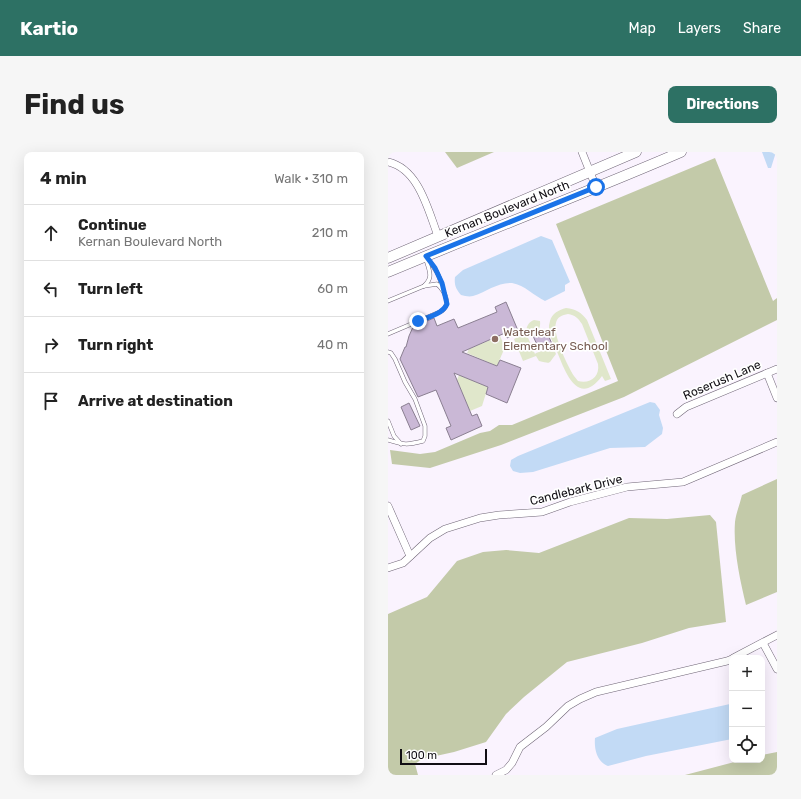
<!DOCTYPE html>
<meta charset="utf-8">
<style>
:root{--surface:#fff;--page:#f6f6f6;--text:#222;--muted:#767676;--line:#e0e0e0;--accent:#2d7164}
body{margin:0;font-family:Rubik,sans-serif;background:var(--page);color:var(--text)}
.controls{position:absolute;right:12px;bottom:12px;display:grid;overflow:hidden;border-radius:8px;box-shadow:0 4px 16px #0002}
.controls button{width:36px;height:36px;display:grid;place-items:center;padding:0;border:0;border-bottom:1px solid var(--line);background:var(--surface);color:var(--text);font:20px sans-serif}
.scale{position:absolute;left:12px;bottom:10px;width:87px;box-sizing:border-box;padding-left:4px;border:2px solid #110e14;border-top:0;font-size:11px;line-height:14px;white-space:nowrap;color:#110e14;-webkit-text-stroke:3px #fff;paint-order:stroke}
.stop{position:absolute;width:12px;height:12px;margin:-9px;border:3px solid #1a73e8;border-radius:50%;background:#fff}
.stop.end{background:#1a73e8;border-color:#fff;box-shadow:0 1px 4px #0008}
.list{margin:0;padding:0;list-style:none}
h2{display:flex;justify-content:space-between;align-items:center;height:52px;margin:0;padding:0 16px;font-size:17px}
h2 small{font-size:13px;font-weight:400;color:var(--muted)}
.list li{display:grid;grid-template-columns:26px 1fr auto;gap:12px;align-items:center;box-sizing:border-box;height:56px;padding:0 16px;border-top:1px solid var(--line)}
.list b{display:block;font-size:15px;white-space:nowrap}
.list p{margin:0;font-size:13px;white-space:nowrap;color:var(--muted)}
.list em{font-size:13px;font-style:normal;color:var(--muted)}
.icon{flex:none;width:22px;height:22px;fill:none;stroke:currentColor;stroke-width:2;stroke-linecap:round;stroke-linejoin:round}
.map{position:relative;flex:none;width:389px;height:623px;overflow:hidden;border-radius:8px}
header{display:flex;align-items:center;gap:24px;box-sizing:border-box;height:56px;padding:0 20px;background:var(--accent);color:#fff}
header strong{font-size:19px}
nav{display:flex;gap:22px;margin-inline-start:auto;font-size:14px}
.intro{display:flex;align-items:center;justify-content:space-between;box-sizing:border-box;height:96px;padding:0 24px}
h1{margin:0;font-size:28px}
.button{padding:10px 18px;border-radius:8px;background:var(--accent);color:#fff;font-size:14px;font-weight:700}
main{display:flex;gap:24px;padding:0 24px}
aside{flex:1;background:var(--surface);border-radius:8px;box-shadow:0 4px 16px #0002}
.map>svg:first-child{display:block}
.green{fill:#e0e7cb;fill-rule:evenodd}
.forest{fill:#c3caa9}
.water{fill:#c2daf5}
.building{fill:#cab8d6;stroke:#8a7f91}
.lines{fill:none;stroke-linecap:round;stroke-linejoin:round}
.service-casing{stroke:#6f6576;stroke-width:4.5}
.minor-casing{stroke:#6f6576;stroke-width:8}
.primary-casing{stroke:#6f6576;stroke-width:11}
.service{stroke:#fff;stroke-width:3.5}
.minor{stroke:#fff;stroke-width:7}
.primary{stroke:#fff;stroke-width:10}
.route{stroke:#1a73e8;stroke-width:5}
.education-dot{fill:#8d6e63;stroke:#fff;stroke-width:1.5}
.labels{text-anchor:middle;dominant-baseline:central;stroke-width:3.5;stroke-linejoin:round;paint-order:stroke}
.street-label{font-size:12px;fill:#110e14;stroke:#fff}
.education-label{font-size:12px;fill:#785e54;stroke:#fff;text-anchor:start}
</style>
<header>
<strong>Kartio</strong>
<nav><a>Map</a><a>Layers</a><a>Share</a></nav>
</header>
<div class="intro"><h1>Find us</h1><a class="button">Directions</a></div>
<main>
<aside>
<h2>4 min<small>Walk · 310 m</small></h2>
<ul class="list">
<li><svg class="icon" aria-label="ahead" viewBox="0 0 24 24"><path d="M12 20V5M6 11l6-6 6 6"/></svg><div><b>Continue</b><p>Kernan Boulevard North</p></div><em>210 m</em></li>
<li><svg class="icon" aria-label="left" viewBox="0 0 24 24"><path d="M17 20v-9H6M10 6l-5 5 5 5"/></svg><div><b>Turn left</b></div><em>60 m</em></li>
<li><svg class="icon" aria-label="right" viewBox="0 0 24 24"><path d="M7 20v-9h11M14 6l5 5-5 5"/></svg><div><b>Turn right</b></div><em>40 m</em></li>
<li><svg class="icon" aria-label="arrive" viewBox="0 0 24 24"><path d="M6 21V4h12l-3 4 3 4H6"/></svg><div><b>Arrive at destination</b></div></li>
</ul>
</aside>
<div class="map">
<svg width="389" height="623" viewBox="0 0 389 623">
<rect width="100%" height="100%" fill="#faf3fe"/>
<!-- green -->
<g class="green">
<path d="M178 156C188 157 193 160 199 168L223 227 217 229 214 224C191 255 178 222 170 202 166 192 158 180 162 169 164 161 171 158 178 156ZM180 162C187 163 190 166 194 172L210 212C212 225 202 232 190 229L186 224C180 215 164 181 168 171 169 165 174 163 180 162Z"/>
<path d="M146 168 152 169C153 177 149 183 141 183L138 179C139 173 141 170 146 168Z"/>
<path d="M138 181 147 202 148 201 165 195 168 202C160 212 164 212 151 209L148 204 135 209 126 187Z"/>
<path d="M112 184 117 195 109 214 79 201 81 197Z"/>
<path d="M71 223 100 235 94 254 82 259 69 228Z"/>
</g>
<!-- forest -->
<g class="forest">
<path d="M57 0H106L69 16Z"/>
<path d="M327 6 385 149 389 146V168L236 245 113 293 42 316 4 312 2 298 32 302 47 300 92 281 102 279 111 273H124L230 229 168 72Z"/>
<path d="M389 327V440L358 453C352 428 345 396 347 370 348 361 352 352 354 343Z"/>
<path d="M322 363 328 370 338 470 301 476 254 491 179 510 136 545 118 562 98 590 66 600 34 607 27 612 30 623H0V462L39 445 69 409 95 400 118 398 151 401 241 366 279 367Z"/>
<path d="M389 600V623H297L354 608H374V603Z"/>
</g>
<!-- water -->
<g class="water">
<path d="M374 0H388L383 16H380Z"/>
<path d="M153 84 164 88 182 130 177 133V139L157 149C146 144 137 133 124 131 110 130 98 140 85 144 81 145 77 144 73 143 68 137 66 133 67 125L75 118Z"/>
<path d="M262 250 267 251 272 258 271 263 275 276 274 282 257 295 222 296 145 320 132 321 125 319 122 314 123 308 130 304Z"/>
<path d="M342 552H344V587L258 604 220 614C209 610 206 597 207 586L229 577Z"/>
</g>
<!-- building -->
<g class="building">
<path d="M118 150 131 181 119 186 117 181 74 200 109 214 112 208 133 216 119 251 98 242 100 235 66 221 84 264 89 262 94 274 63 288 58 276 63 274 48 238 30 245 12 207 17 195H18L21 184 25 175 46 166 49 174 66 167 70 176 109 160 107 155Z"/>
<path d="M158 178 164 192 151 197 145 184Z"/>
<path d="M21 251 32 274 23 278 13 255Z"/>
</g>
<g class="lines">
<defs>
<g id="service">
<path d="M38 105C46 115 53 124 54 137"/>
<path d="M36 134C46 125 41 119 38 107"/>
<path d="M0 149 36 134 49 132C57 139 63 152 54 159L0 182"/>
<path d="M0 200 3 201 7 207 17 230 27 247 37 274V284L35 289C20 293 15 293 0 288"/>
<path d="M0 269 6 284 13 292"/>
</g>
<g id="minor">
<path d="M194 0 208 35"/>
<path d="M0 10C31 17 40 58 50 84"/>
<path d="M379 221 389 246"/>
<path d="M289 262 298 255 389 217"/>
<path d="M0 354 22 404"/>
<path d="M0 416 15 411 42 386 57 377 92 366 111 363 154 360 182 350 239 335 295 330 389 290"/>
<path d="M375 491 389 517"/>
<path d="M345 506 389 483"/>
<path d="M108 623 118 618 124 611 132 595 158 575 180 554 192 547 208 540 339 509 344 507"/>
</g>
<g id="primary">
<path d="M0 106 248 0"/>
<path d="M0 120C97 79 196 42 293 0"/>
</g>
</defs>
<!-- service casing -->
<use href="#service" class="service-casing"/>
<!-- minor casing -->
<use href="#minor" class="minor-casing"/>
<!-- primary casing -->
<use href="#primary" class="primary-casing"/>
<!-- service -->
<use href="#service" class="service"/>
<!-- minor -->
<use href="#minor" class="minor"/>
<!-- primary -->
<use href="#primary" class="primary"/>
</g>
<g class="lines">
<!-- route -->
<path class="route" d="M30 169C38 166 55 162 59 152L54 131 47 116 38 104 208 35"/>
</g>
<!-- markers -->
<circle class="education-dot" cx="107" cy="187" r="4"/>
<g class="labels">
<!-- street labels -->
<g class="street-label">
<text transform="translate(119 57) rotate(-22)">Kernan Boulevard North</text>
<text transform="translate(334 228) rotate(-23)">Roserush Lane</text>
<text transform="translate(188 338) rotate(-14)">Candlebark Drive</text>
</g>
<!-- education labels -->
<g class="education-label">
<text x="115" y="180">Waterleaf<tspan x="115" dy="14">Elementary School</tspan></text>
</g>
</g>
</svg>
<div class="controls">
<button>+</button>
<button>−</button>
<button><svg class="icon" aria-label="locate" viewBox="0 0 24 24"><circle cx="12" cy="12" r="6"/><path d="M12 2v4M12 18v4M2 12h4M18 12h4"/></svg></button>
</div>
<div class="scale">100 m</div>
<div class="stop" style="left:208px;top:35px"></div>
<div class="stop end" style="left:30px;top:169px"></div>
</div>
</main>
